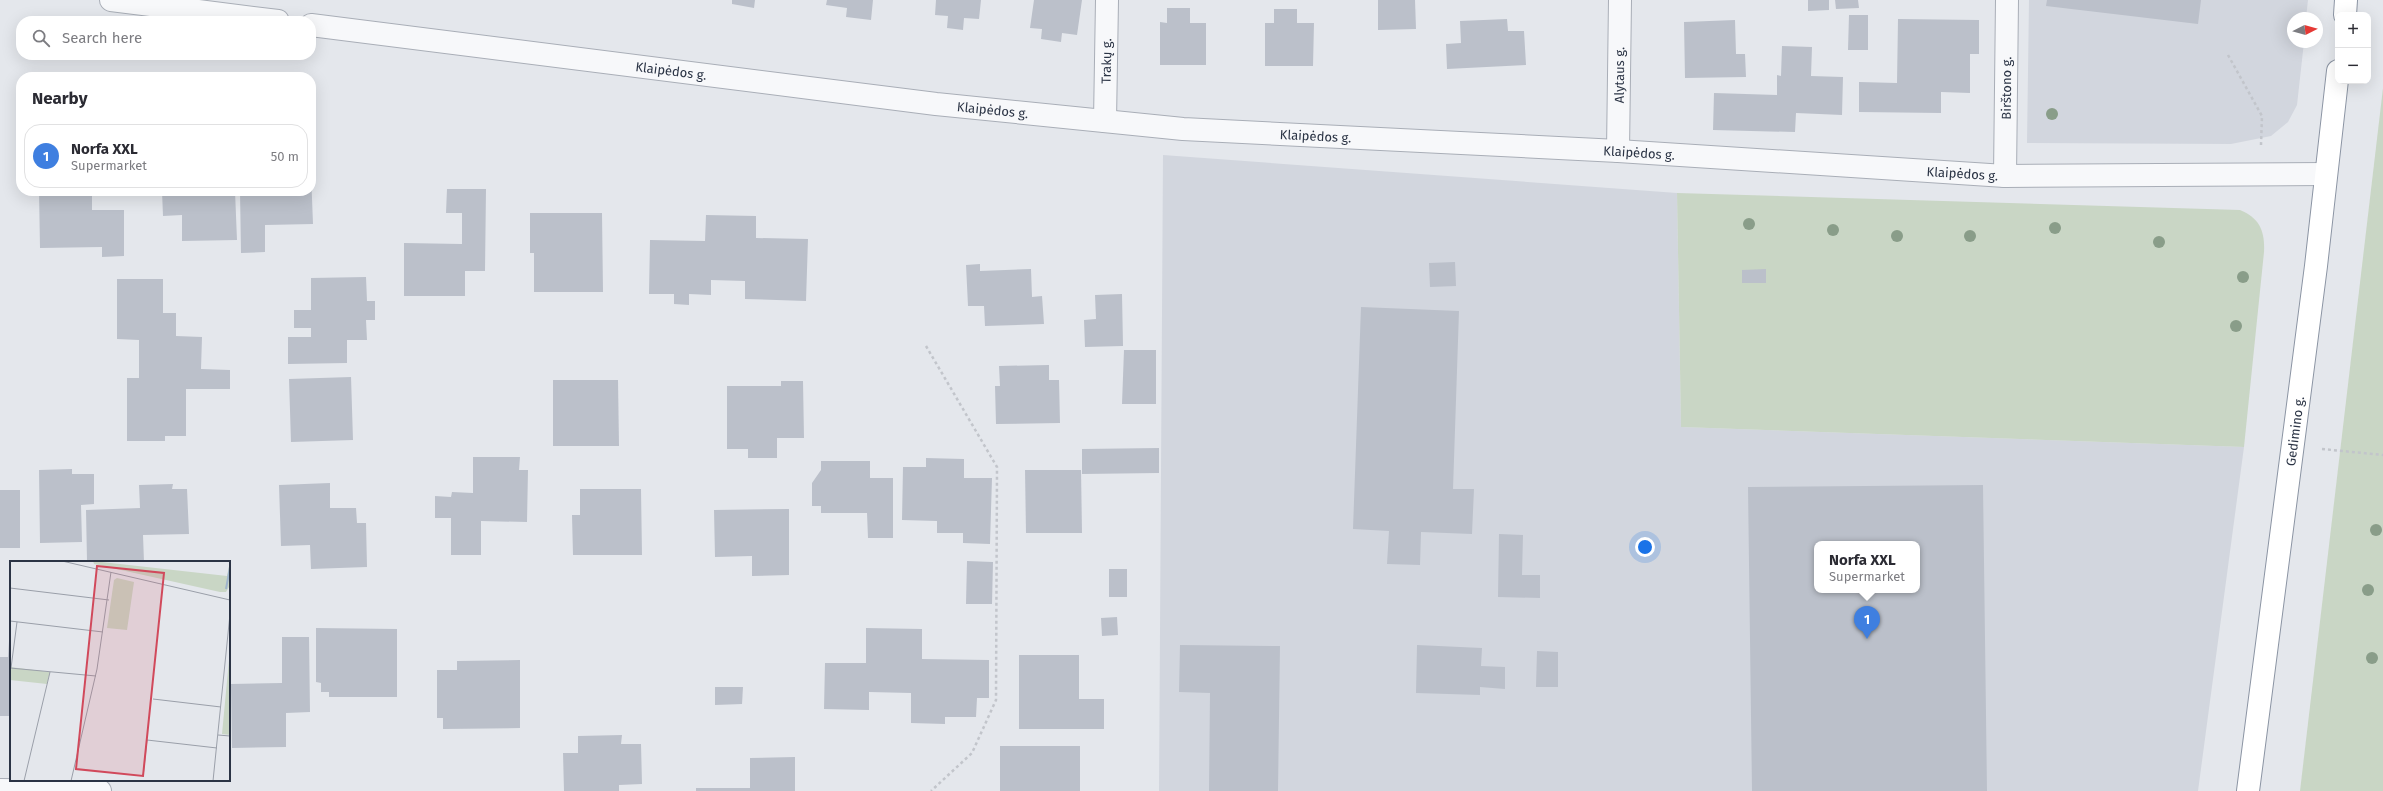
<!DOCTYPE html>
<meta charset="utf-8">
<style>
:root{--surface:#fff;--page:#f7f7f7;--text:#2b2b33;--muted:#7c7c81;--line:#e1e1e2;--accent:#d1495b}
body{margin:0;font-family:"Fira Sans",sans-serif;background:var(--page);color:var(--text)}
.controls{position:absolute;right:12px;top:12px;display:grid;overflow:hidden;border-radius:8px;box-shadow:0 4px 16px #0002}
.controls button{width:36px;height:36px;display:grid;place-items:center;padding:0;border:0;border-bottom:1px solid var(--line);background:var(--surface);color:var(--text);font:20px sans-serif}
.compass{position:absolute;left:2287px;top:12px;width:36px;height:36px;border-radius:50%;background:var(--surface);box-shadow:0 4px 16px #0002;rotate:84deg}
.you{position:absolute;left:1645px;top:547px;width:14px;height:14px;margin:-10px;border:3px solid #fff;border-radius:50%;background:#1a73e8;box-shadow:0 0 0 6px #1a73e833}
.badge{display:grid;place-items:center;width:26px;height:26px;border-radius:50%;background:var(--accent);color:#fff;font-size:13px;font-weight:700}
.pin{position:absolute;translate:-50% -33px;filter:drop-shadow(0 1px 2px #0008)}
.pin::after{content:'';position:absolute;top:21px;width:14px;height:12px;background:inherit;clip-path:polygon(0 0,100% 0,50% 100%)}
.popup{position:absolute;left:1814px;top:541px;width:106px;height:52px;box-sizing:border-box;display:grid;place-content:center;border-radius:8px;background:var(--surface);filter:drop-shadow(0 1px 3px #0005);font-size:13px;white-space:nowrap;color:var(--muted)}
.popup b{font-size:15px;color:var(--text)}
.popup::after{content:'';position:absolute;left:50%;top:100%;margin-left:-8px;border:8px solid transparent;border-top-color:var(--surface)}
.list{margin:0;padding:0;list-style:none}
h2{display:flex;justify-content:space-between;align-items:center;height:52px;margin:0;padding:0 16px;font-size:17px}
h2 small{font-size:13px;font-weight:400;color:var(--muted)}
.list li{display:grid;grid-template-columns:26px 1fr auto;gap:12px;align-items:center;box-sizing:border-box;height:64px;margin:0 8px 8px;padding:0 8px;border:1px solid var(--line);border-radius:16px}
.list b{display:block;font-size:15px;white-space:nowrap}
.list p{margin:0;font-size:13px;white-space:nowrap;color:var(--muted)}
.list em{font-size:13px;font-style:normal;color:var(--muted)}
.icon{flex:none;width:22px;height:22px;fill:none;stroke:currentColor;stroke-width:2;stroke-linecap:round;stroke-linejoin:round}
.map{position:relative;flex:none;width:2383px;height:791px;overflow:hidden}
.search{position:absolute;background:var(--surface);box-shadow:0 4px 16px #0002;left:16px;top:16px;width:300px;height:44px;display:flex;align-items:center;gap:10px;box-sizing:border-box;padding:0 14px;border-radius:16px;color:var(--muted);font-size:15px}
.panel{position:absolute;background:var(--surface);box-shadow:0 4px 16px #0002;left:16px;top:72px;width:300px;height:124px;border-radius:16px}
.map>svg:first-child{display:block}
.built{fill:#d2d6de;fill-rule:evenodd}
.green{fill:#c9d6c5}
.building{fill:#bbc0ca;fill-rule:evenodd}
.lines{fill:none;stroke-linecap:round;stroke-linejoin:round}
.minor-casing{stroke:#a9aeb7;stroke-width:24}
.highway-casing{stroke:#8b94a3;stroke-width:24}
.path{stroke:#c2c5cb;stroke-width:2.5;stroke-dasharray:3 3;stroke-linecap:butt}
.minor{stroke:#f7f8fa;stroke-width:22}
.highway{stroke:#fff;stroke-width:22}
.tree{fill:#899d89}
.labels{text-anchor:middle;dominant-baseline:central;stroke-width:3;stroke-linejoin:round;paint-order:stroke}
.street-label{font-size:13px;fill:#2b3445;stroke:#f4f6f9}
.inset-river{fill:none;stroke:#9fb4cc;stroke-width:2}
.inset-road{fill:none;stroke:#9a9fa9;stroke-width:1}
.view{fill:#d1495b;fill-opacity:0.15;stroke:#d1495b;stroke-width:2}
.inset-edge{fill:none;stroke:#2b3445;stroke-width:2}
</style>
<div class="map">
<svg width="2383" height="791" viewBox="0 0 2383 791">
<rect width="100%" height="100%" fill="#e4e7ec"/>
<!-- built -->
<g class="built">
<path d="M2029 0H2308L2306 18H2293V42H2304L2297 105 2288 122 2271 136 2231 144 2027 143Z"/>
<path d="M1163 155 1677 193 1681 427 2244 447 2198 791H1159ZM1817 544H1917V590H1817Z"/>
</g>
<!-- green -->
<g class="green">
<path d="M2383 88V791H2300Z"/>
<path d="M1677 193 2240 210C2260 218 2265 232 2264 252L2244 447 1681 427Z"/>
</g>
<!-- building -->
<g class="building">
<path d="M732 0H755L754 8 732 4Z"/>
<path d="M827 0H873L871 20 846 17 847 8 826 5Z"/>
<path d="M936 0H981L979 19 964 18 963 30 947 28 948 16 935 15Z"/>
<path d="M1034 0H1082L1077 35 1062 33 1061 42 1041 39 1042 29 1030 28Z"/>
<path d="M1378 0H1415L1416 29 1378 30Z"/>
<path d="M1808 0H1829V10L1808 11Z"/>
<path d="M1835 0H1858L1859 8 1836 9Z"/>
<path d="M2047 0H2201L2198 24 2046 6Z"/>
<path d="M1167 8H1190V23H1206V65H1160V22L1167 23Z"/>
<path d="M1274 9H1297V23H1314L1313 66H1265V23H1274Z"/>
<path d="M1849 15H1868V50H1848Z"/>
<path d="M1507 19 1508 31H1524L1526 65 1447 69 1446 44 1461 43 1460 21Z"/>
<path d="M1898 19 1979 20V54H1970V93L1941 92V113L1859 112V82L1897 83Z"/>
<path d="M1735 20 1736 54H1745L1746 77 1685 78 1684 22Z"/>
<path d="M1782 46 1812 47 1811 76 1843 77 1842 115 1796 113 1795 132 1713 130 1714 93 1777 95V75L1781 76Z"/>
<path d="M311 173 313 224 265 225V252L241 253 240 191H311Z"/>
<path d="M447 189H486L485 271H465V296H404V243L462 244V213H446Z"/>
<path d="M39 191H92V210H124V256L102 257V247L40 248Z"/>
<path d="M162 191H235L237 240 182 241V215L163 216Z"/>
<path d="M530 213H602L603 292H534V253H530Z"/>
<path d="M706 215 756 216V238L808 239 806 301 745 299V281L711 280V295L689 294V305L674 304V294H649L650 240 705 241Z"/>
<path d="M1455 262 1456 286 1430 287 1429 263Z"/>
<path d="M980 264V271L1031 269 1032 297 1042 296 1044 324 985 326 984 306H968L966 265Z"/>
<path d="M1766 269V283H1742V270Z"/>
<path d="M366 277 367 301H375V320H366L367 340H347V363L288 364V337H311V328H294V310H311V278Z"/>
<path d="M117 279H163V313H176V336L202 337 201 369 230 370V389H186V436H165V441H127V378H139V340L117 339Z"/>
<path d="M1122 294 1123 346 1085 347 1084 320 1096 319 1095 295Z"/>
<path d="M1361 307 1459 311 1453 489H1474L1472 534 1421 532 1420 565 1387 564 1389 531 1353 529Z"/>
<path d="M1124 350H1156V404H1122Z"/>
<path d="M1049 365V380H1059L1060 423 996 424 995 386H1000L999 366Z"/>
<path d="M351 377 353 440 291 442 289 379Z"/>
<path d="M553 380H618L619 446H553Z"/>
<path d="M781 381H803L804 438H777V458H748V449H727V386H781Z"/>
<path d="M1159 448V473L1082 474V449Z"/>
<path d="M473 457H520L519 470H528L527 522 481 521V555H451V518H435V496L451 497 452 492 473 493Z"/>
<path d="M926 458 964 459V478H992L990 544 963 543V533H937V521L902 520 903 467H926Z"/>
<path d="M821 461H870V478H893V538H868L867 513H821V506H812V483L821 470Z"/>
<path d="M72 469V474H94V504L81 505 82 542 40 543 39 470Z"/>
<path d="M1025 470H1081L1082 533H1026Z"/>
<path d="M330 483V508H356L357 523H366L367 567 311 569 310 545 281 546 279 485Z"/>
<path d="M173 484 172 489H187L189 534 143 535 144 562 87 561 86 510 140 508 139 485Z"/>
<path d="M1983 485 1987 791H1752L1748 487ZM1817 544H1917V590H1817Z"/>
<path d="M580 489H641L642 555H573L572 515H580Z"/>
<rect x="0" y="490" width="20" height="58"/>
<path d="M789 509V575L752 576V556L715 557 714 510Z"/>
<path d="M1499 534 1523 535 1522 575H1540V598L1498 597Z"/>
<path d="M967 561 993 562 992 604H966Z"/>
<rect x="1109" y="569" width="18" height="28"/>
<path d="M1117 617 1118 635 1102 636 1101 618Z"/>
<path d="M316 628 397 629V697H329V692H321V683L316 682Z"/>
<path d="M866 628 922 629V659L989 660V698H977L976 717H945V724L911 723V693L869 692V710L824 709 825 663H866Z"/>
<path d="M282 637H309L310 712 286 713V747L232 748 231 684 282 683Z"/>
<path d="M9 641H11V716H0V657H8Z"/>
<path d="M1180 645 1280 646 1278 791H1209L1210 693 1179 692Z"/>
<path d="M1417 645 1482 648 1481 666 1505 667V689L1480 687V695L1416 693Z"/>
<path d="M1537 651 1558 652V687H1536Z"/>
<path d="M1019 655H1079V699H1104V729H1019Z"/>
<path d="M520 660V728L443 729V718H437V670H457V661Z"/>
<path d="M715 687H743L742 704 715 705Z"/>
<path d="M622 735 621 744H641L642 784 619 785V791H564L563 753H578V736Z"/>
<rect x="1000" y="746" width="80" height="45"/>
<path d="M795 757V791H696V788H750V758Z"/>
</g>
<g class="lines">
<defs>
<g id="minor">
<path d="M111 0 278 21"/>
<path id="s1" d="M311 25 936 104 1183 129 1618 151 2005 176 2326 174"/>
<path id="s2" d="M1105 121 1107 0"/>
<path id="s3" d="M1618 151 1620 0"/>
<path id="s4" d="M2005 176 2007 0"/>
<path d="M0 790 100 791"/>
</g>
<g id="highway">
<path d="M2345 15 2346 0"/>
<path id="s5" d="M2248 791 2316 266 2338 71"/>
</g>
</defs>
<!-- minor casing -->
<use href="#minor" class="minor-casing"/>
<!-- highway casing -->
<use href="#highway" class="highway-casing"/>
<!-- path -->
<g class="path">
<path d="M2228 55 2262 116 2261 145"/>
<path d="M926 346 997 467 996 700 972 753 931 791"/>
<path d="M2322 449 2383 455"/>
</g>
<!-- minor -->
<use href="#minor" class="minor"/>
<!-- highway -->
<use href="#highway" class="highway"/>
</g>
<!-- trees -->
<g class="tree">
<circle cx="2052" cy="114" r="6"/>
<circle cx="1749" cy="224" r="6"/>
<circle cx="2055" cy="228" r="6"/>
<circle cx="1833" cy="230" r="6"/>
<circle cx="1897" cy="236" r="6"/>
<circle cx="1970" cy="236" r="6"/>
<circle cx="2159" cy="242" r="6"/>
<circle cx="2243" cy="277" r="6"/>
<circle cx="2236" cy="326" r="6"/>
<circle cx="2376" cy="530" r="6"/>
<circle cx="2368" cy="590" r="6"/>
<circle cx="2372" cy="658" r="6"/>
</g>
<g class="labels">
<!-- street labels -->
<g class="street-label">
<text stroke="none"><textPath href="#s2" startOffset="60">Trakų g.</textPath></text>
<text stroke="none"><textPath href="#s1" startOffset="363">Klaipėdos g.</textPath></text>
<text stroke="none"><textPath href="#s3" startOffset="76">Alytaus g.</textPath></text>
<text stroke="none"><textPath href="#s4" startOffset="88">Birštono g.</textPath></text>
<text stroke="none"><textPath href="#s1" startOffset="687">Klaipėdos g.</textPath></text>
<text stroke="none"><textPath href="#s1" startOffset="1011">Klaipėdos g.</textPath></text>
<text stroke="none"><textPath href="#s1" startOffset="1335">Klaipėdos g.</textPath></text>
<text stroke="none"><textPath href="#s1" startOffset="1659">Klaipėdos g.</textPath></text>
<text stroke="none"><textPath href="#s5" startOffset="363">Gedimino g.</textPath></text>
</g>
</g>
<!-- overview -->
<g transform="translate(10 561)">
<rect width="220" height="220" fill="#e4e7ec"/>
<path d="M83 0 217 15 220 0 219 26 216 31H210L84 3ZM107 17 124 21 117 69 97 67 104 19ZM219 99H220V174L212 173ZM0 106 40 111 37 123 0 119Z" fill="#c9d6c5"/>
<path class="inset-river" d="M216 28 220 6"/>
<path class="inset-road" d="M52 0 220 39M0 27 99 39M0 60 93 71M0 107 86 115M1 107 7 61M143 138 211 146M208 174 220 175M133 216 137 179 207 187M14 220 40 111M61 220 87 108 101 11M203 220 220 53"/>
<path class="view" d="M87 5 154 12 133 215 66 208Z"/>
<rect width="220" height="220" class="inset-edge"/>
</g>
</svg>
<div class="controls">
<button>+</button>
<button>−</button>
</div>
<svg class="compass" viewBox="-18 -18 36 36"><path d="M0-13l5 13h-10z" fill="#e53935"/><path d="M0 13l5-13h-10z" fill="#7c7c81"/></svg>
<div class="you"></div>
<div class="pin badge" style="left:1867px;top:639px;background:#3f7fe0">1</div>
<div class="popup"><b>Norfa XXL</b>Supermarket</div>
<div class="search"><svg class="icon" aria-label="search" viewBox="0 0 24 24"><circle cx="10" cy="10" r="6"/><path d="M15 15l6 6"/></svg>Search here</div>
<section class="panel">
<h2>Nearby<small></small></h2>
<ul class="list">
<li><span class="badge" style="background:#3f7fe0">1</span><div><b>Norfa XXL</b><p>Supermarket</p></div><em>50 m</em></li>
</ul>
</section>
</div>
